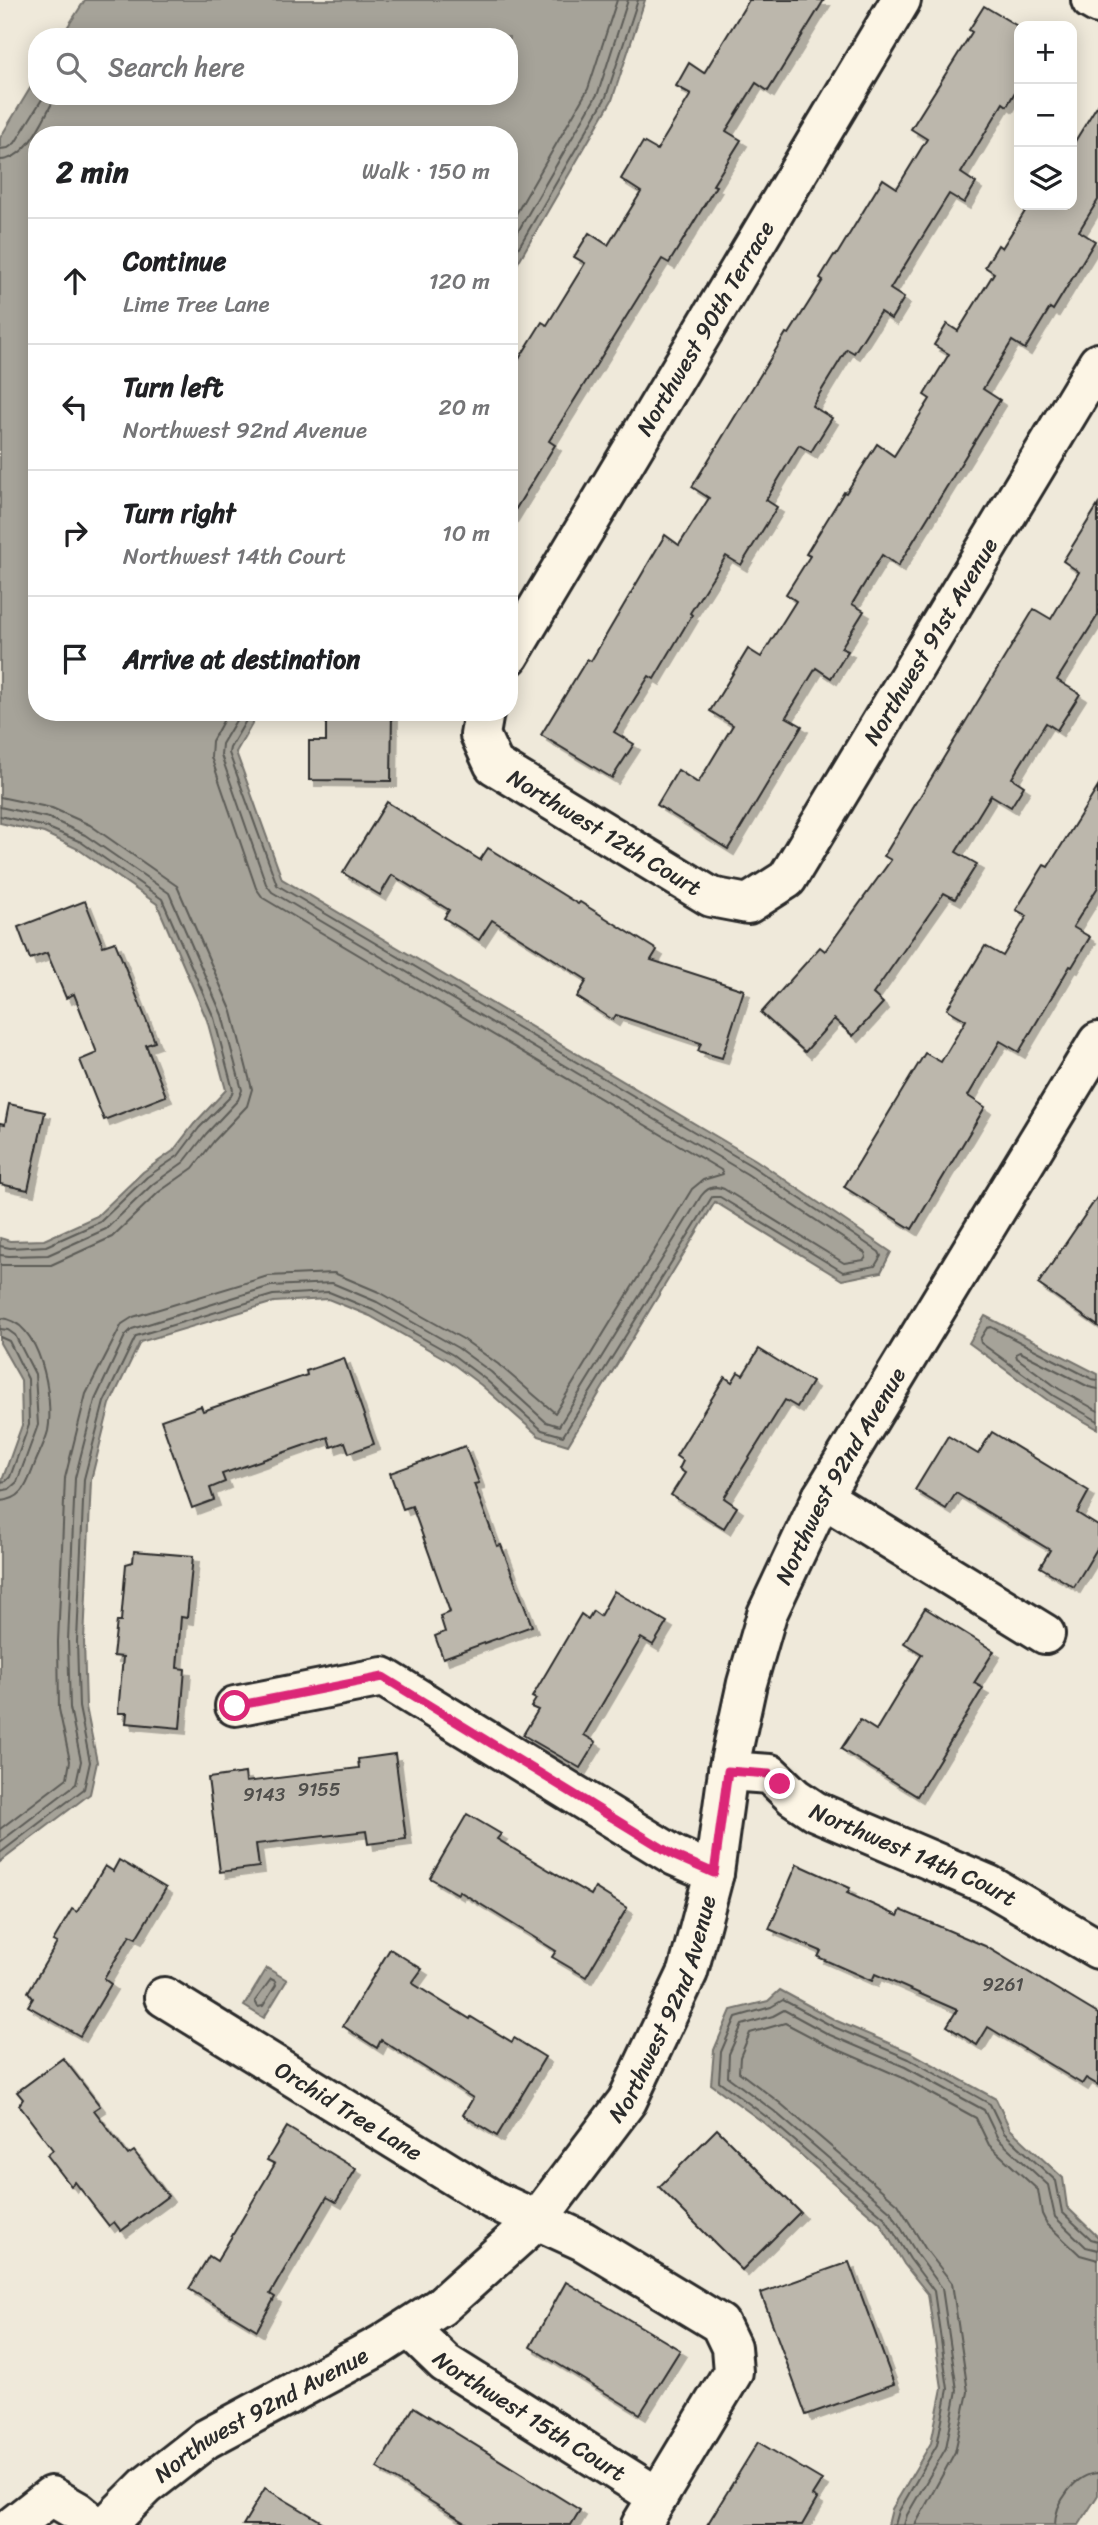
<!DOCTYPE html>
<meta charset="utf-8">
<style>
:root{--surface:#fff;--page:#f2f2f2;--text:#202124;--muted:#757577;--line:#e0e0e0}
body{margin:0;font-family:Sriracha,sans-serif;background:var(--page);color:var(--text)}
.controls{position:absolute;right:21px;top:21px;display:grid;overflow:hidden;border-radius:14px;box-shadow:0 4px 18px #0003}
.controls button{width:63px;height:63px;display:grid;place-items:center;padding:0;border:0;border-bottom:2px solid var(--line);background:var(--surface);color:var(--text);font:35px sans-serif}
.stop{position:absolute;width:21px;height:21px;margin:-16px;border:5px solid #db2777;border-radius:50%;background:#fff}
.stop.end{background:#db2777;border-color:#fff;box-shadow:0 2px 7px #0008}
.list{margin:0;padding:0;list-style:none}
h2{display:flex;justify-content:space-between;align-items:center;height:91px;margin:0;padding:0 28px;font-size:30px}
h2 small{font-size:23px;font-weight:400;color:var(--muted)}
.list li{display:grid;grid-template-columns:46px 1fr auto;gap:21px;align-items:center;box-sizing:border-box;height:126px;padding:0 28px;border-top:2px solid var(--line)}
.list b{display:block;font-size:26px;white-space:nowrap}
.list p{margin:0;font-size:23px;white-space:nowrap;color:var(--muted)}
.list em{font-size:23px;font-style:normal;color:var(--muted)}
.icon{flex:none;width:38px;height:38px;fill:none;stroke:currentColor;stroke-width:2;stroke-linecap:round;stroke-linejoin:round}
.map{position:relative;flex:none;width:1098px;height:2525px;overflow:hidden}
.search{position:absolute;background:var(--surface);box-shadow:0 4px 18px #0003;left:28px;top:28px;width:490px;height:77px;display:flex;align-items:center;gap:18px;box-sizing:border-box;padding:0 24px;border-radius:28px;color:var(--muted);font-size:26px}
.panel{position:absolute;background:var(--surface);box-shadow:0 4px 18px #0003;left:28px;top:126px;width:490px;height:595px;border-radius:28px}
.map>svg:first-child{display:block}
.water{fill:#a6a399;stroke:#75736d;stroke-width:2}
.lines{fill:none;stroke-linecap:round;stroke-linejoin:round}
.shore{stroke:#5c5b57;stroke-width:2}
.building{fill:#bcb7ac;stroke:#2b2b2b;stroke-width:2;filter:url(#shadow)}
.minor-casing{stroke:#2b2b2b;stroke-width:44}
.minor{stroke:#fcf5e5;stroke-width:38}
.route{stroke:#db2777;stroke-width:9}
.labels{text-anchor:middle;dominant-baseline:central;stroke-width:5;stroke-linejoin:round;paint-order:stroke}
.number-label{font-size:19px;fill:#4f4e4b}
.street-label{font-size:23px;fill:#2b2b2b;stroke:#fcf5e5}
</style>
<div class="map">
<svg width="1098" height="2525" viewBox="0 0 1098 2525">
<defs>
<filter id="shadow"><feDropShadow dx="6" dy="6" stdDeviation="0" flood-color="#0004"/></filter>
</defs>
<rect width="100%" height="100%" fill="#efe9da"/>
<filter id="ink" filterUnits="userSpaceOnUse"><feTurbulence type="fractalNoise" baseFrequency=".0143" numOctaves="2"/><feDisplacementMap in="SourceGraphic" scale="14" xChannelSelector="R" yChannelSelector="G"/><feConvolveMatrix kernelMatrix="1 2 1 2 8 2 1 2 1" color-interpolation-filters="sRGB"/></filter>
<g filter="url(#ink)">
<!-- water -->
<g class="water">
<path d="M85 0H645L612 100 509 278V135H37V712H259L236 752 282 879 756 1160 891 1252 881 1272 842 1280 715 1202 568 1445 539 1436 481 1385 449 1361 370 1316 328 1299 274 1302 140 1342 110 1404 91 1480 84 1641 86 1707 97 1762 90 1794 0 1862V1486L22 1425 21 1380 0 1343V1238L10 1241 44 1240 97 1216 143 1172 173 1151 194 1124 226 1090 207 1020 157 904 78 849 44 833 0 823V138L37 77V96H509V37H61Z"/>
<path d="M985 1316 1098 1374V1429L1050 1402 969 1343Z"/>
<path d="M267 1968 287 1980 264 2018 244 2006Z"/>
<path d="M780 1990 837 2021 912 2053 996 2099 1010 2129 1063 2178 1067 2207 1098 2237V2495L1079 2525H888L892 2509 931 2443 942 2388 928 2294 904 2264 880 2223 764 2123 711 2084 714 2050 731 2010 768 2001Z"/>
</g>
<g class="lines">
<!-- shore -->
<g class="shore">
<path d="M0 149 8 148 15 143 44 96"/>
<path d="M0 160C29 159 43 118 56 96"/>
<path d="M509 226 588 89 617 0"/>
<path d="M509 247 598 93 628 0"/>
<path d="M509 264 606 97 638 0"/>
<path d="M0 797 52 808 90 825 177 886 232 1012 252 1089 247 1106 214 1141 193 1168 159 1192 112 1237 51 1265H0"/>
<path d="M0 807 49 818 85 835 169 893 222 1015 242 1090 238 1100 206 1134 184 1162 153 1184 106 1229 48 1255 9 1256 0 1255"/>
<path d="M0 816 46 827 81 842 162 899 214 1018 233 1090 231 1096 199 1128 178 1156 147 1177 100 1222 46 1246 10 1248 0 1246"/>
<path d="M0 1318C41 1319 54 1399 48 1431 45 1443 38 1455 34 1466 27 1484 23 1500 0 1501"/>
<path d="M0 1329 8 1330 15 1335 35 1374 38 1425 17 1482 9 1489 0 1491"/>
<path d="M0 1337 9 1341 28 1379 29 1425 10 1477 6 1481 0 1482"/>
<path d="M1098 1380 1092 1379 991 1327 987 1328 980 1339 981 1343 1054 1396 1098 1421"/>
<path d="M1098 1389 1089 1387 1020 1352 1016 1354 1017 1358 1059 1389 1098 1411"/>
<path d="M0 1829 67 1778 70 1761 59 1709 58 1642 65 1478 86 1394 122 1324 133 1317 268 1276 334 1273 381 1293 463 1339 498 1364 555 1413 692 1189 703 1180 723 1174 721 1170 263 898 256 888 211 757 212 741 228 712"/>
<path d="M0 1842 76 1784 81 1761 70 1708 68 1641 75 1478 95 1400 125 1336 132 1329 271 1286 332 1283 377 1302 458 1348 491 1372 546 1422 559 1426 701 1196C707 1188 715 1185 724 1189L844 1263 864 1260 866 1257 865 1253 747 1174 272 892 266 884 221 755 222 744 241 712"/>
<path d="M0 1853 84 1789 90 1762 79 1707 77 1641 84 1479 104 1402 136 1336 273 1295 329 1292 373 1310 453 1355 485 1379 542 1430 563 1436 712 1197H720L843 1272 875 1266 881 1256 879 1252 752 1166 277 885 229 753 230 748 251 712"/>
<path d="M271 1979 275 1981 276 1985 263 2006 258 2007 255 2001Z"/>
<path d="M895 2525 899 2511 937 2445 948 2389 934 2291 910 2259 885 2218 768 2118 719 2081 721 2052 736 2017 771 2007 783 2000 834 2027 909 2059 990 2104 1004 2133 1056 2181 1062 2212 1091 2239 1098 2241"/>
<path d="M904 2525 907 2515 946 2448 957 2390 942 2288 917 2254 891 2212 774 2111 728 2077 729 2054 742 2025 773 2016 784 2010 830 2035 905 2067 984 2110 998 2139 1048 2185 1055 2217 1086 2247 1098 2250"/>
<path d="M915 2525 955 2452 968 2392 952 2283 925 2248 898 2204 780 2103 739 2072 740 2057 750 2033 785 2023 825 2044 901 2077 976 2118 989 2145 1038 2190 1042 2214 1047 2224 1080 2255 1098 2260"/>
<path d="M1055 2525C1055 2503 1075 2474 1098 2473"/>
</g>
</g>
<!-- building -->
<g class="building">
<path d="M749 0H824L768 91 756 83 726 131 741 140 713 185 716 186 669 263 662 259 549 441 555 445 509 520V375L542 322 547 325 585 263 574 257 589 233 608 245 641 192 621 179 643 142 657 150 691 94 676 86 689 63 704 73Z"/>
<path d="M984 6 1019 27V85L1007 106 1003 103 961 173 976 183 964 203 949 194 890 289 904 298 891 319 880 312 854 353 847 349 812 406 832 418 811 452 799 445 766 500 777 507 741 565 726 556 690 613 692 615 654 679 649 676 614 732 634 744 612 778 541 735 587 659 591 661 665 535 679 545 709 498 692 487 786 333 789 334 823 280 820 278 834 255 836 256 883 179 897 188 927 139 911 129 972 32 969 30Z"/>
<path d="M1098 104V200L1079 231 1095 241 1053 310 1050 308 1025 349 1012 341 983 389 1000 400 898 566 882 555 852 604 864 611 841 648 848 651 831 678 816 668 786 717 802 726 728 849 657 805 678 770 698 783 733 725 710 711 748 649 761 657 796 601 786 594 810 556 806 554 844 492 846 493 877 444 894 456 930 399 924 395 949 354 934 345 947 324 958 331 994 273 985 267 998 245 1002 248 1029 205H1072V146Z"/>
<path d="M1098 505V615L1057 680 1080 694 1057 730 1046 723 1012 778 1024 786 1011 807 991 795 956 852 977 864 955 899 944 893 873 994 883 1003 853 1036 834 1019 805 1052 761 1013 820 947 825 951 891 860 884 856 1034 609 1051 619 1079 572 1063 561Z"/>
<path d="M326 712H392L391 781 309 780V741H326Z"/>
<path d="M1098 787V887L1073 927 1090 937 1072 967 1070 966 1019 1052 1000 1041 968 1096 985 1107 912 1229 844 1187 925 1053 941 1062 966 1020 947 1009 985 946 1003 956 1027 916 1016 910 1044 865 1048 867Z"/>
<path d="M387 802 480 860 488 848 578 904 580 902 657 950 651 960 744 990 722 1058 698 1051 701 1043 616 1015 613 1020 577 997 587 980 492 920 479 940 444 918 449 910 392 875 380 895 343 873Z"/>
<path d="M85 901 103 946 115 942 155 1042 146 1045 166 1096 104 1120 80 1060 97 1053 74 994 66 998 47 953 30 959 18 927Z"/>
<path d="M9 1104 45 1112 28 1190 0 1184V1123L5 1124Z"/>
<path d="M1098 1196V1326L1038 1284Z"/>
<path d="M759 1349 812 1382 797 1407 785 1400 724 1498 737 1507 724 1528 671 1495 685 1473 679 1469 683 1461 676 1456 725 1377 732 1382 738 1372 743 1375Z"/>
<path d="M344 1358 374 1444 349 1453 345 1442 331 1447 328 1437 222 1474 225 1482 210 1488 214 1500 192 1508 161 1420 201 1406 203 1411 307 1375 306 1371Z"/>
<path d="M992 1432 1089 1491 1077 1513 1098 1526V1547L1074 1587 1040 1567 1050 1550 956 1493 946 1509 915 1490 948 1436 978 1454Z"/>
<path d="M465 1446 479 1483 474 1484 497 1546 501 1545 532 1626 443 1658 435 1636 445 1632 440 1616 450 1612 412 1506 403 1509 390 1473Z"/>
<path d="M134 1551 193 1556 187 1618 181 1617 177 1668 185 1669 180 1728 126 1723 127 1713H118L123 1657 113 1656 117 1621H121L126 1564 133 1562Z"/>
<path d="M614 1591 667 1622 653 1645 641 1638 584 1735 596 1742 580 1768 523 1735 538 1710 531 1707 536 1699 532 1697 581 1614 588 1619 593 1611 600 1616Z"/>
<path d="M925 1608 994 1651 974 1683 983 1688 917 1796 841 1749 860 1720 876 1730 922 1654 904 1643Z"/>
<path d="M395 1754 406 1839 368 1844 366 1831 256 1844 259 1867 220 1872 208 1778 245 1773 246 1782 359 1768 358 1759Z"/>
<path d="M467 1814 501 1834 497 1839 591 1895 595 1888 627 1908 586 1977 552 1957 556 1951 516 1926 459 1891 458 1894 430 1878Z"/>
<path d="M119 1860 166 1888 136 1938 130 1935 104 1979 111 1984 80 2036 28 2006 33 1998 28 1992 57 1943 53 1941 72 1909 77 1912 105 1866 113 1871Z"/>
<path d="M797 1864 850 1888 847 1893 898 1916 901 1910 985 1946 1098 2014V2085L1086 2078 1082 2084 988 2027 977 2045 947 2026 957 2010 875 1974 872 1981 818 1957 821 1951 769 1929Z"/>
<path d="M390 1949 422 1969 412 1983 470 2019 471 2017 512 2042 514 2038 545 2057 497 2136 463 2115 473 2098 381 2040 377 2048 343 2026Z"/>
<path d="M63 2058 100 2106 94 2110 128 2155 134 2151 168 2196 121 2231 114 2222 109 2226 75 2182 71 2186 47 2155 53 2150 19 2105 23 2099 17 2092Z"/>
<path d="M287 2127 356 2169 336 2202 327 2197 270 2294 275 2297 257 2330 189 2289 209 2256 217 2261 275 2164 267 2160Z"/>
<path d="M717 2129 800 2212 742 2270 659 2187Z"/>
<path d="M849 2262 894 2384 806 2415 761 2293Z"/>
<path d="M566 2282 680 2350 640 2414 530 2347Z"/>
<path d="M414 2407 580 2510 571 2525H469L377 2468Z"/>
<path d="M758 2442 822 2480 812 2496 817 2499 802 2525H707Z"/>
<path d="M265 2488 327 2525H243Z"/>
</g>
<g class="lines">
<defs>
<g id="minor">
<path d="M1091 0 1098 4"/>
<path id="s1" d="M509 656 901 0"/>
<path id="s2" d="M484 712 480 735 494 765 711 897 748 904 787 879 1098 363"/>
<path d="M822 1497 1045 1634"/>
<path d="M235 1706 383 1677 675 1856 714 1873"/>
<path id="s3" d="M728 1771 770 1774 794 1797 815 1811 989 1885 1098 1949"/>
<path id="s4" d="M164 1997 493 2200 583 2241 720 2324 731 2347 733 2372 641 2525"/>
<path id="s5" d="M409 2328 445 2363 658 2497"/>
<path d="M14 2525 51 2496 77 2511 94 2525"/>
<path id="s6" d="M107 2525 146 2486 206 2439 381 2345 440 2307 537 2220 627 2101 688 1972 714 1873 728 1771 747 1683 767 1614 822 1497 1098 1042"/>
</g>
</defs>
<!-- minor casing -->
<use href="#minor" class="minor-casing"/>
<!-- minor -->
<use href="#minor" class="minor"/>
</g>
</g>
<g class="lines" filter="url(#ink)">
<!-- route -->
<path class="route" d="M235 1706 383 1677 675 1856 714 1873 728 1771 769 1774 780 1784"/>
</g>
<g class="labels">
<!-- number labels -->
<g class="number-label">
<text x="319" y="1789">9155</text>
<text x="264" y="1794">9143</text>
<text x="1003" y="1984">9261</text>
</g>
<!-- street labels -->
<g class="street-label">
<text stroke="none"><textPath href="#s1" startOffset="382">Northwest 90th Terrace</textPath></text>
<text stroke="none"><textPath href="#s2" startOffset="672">Northwest 91st Avenue</textPath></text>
<text stroke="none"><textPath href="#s2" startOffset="186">Northwest 12th Court</textPath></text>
<text stroke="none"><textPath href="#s6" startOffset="1346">Northwest 92nd Avenue</textPath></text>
<text stroke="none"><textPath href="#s3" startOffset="208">Northwest 14th Court</textPath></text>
<text stroke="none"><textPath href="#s6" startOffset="779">Northwest 92nd Avenue</textPath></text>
<text stroke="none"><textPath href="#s4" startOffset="217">Orchid Tree Lane</textPath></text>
<text stroke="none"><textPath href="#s5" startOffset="150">Northwest 15th Court</textPath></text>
<text stroke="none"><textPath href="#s6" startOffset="191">Northwest 92nd Avenue</textPath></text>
</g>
</g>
</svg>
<div class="controls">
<button>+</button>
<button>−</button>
<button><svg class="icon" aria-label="layers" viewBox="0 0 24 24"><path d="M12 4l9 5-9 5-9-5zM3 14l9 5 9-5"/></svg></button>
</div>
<div class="stop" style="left:235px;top:1706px"></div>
<div class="stop end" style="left:780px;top:1784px"></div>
<div class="search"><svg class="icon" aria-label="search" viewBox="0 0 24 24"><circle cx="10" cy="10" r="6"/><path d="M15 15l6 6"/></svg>Search here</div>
<section class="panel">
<h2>2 min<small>Walk · 150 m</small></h2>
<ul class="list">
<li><svg class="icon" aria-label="ahead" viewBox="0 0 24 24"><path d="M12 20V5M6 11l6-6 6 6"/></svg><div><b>Continue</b><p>Lime Tree Lane</p></div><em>120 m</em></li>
<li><svg class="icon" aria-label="left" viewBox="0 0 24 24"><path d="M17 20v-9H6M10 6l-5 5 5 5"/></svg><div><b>Turn left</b><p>Northwest 92nd Avenue</p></div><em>20 m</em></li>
<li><svg class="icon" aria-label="right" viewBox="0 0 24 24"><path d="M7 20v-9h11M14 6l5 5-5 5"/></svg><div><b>Turn right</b><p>Northwest 14th Court</p></div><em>10 m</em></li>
<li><svg class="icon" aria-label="arrive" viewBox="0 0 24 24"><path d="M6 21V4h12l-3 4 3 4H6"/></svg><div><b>Arrive at destination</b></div></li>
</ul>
</section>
</div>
